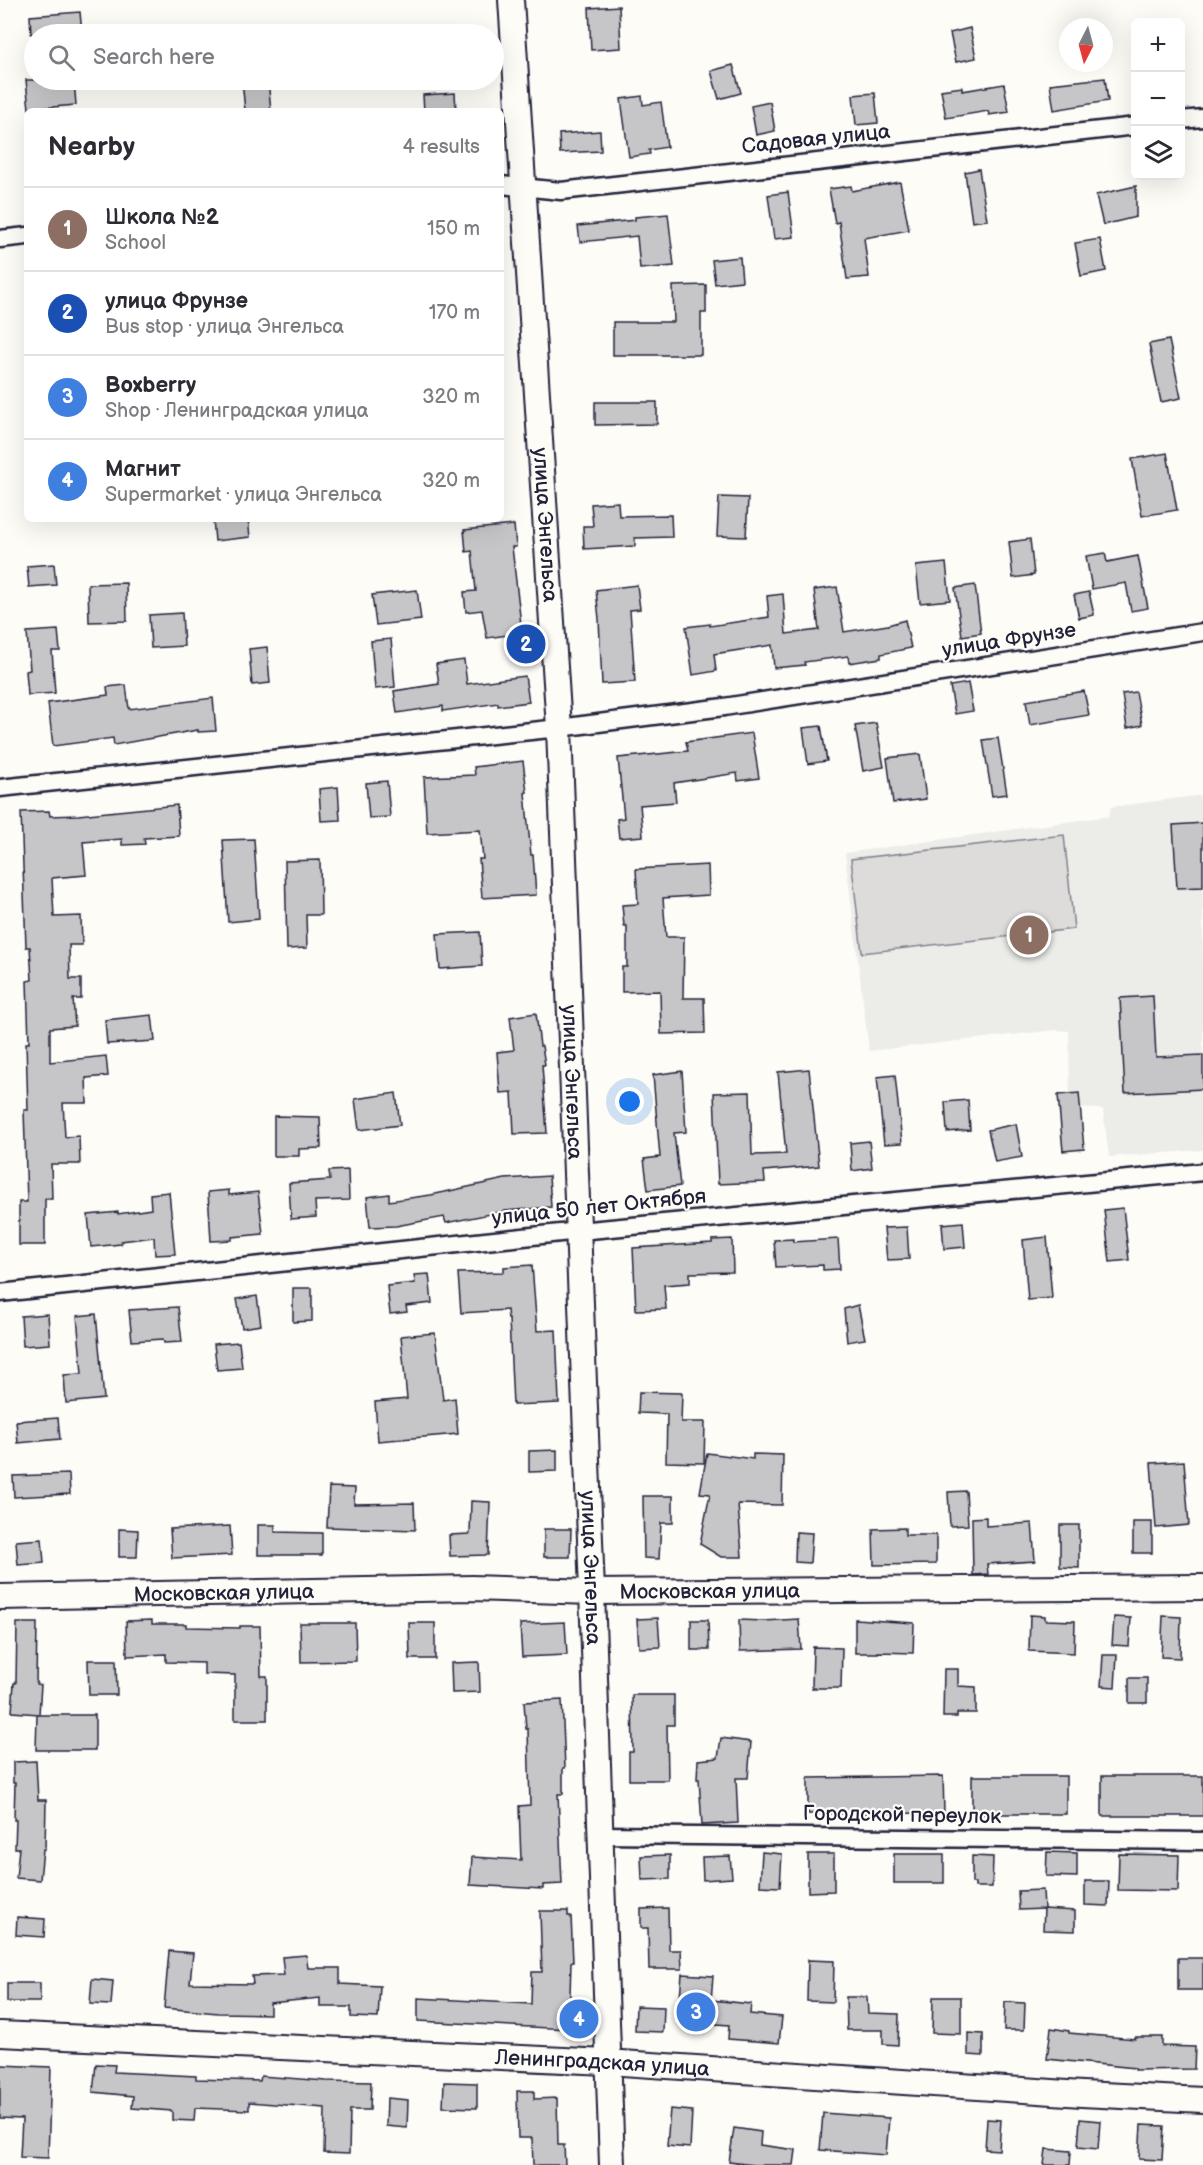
<!DOCTYPE html>
<meta charset="utf-8">
<style>
:root{--surface:#fff;--page:#f7f7f7;--text:#2b2b33;--muted:#7c7c81;--line:#e1e1e2;--accent:#d1495b}
body{margin:0;font-family:"Balsamiq Sans",sans-serif;background:var(--page);color:var(--text)}
.controls{position:absolute;right:18px;top:18px;display:grid;overflow:hidden;border-radius:9px;box-shadow:0 6px 24px #0002}
.controls button{width:54px;height:54px;display:grid;place-items:center;padding:0;border:0;border-bottom:2px solid var(--line);background:var(--surface);color:var(--text);font:30px sans-serif}
.compass{position:absolute;left:1059px;top:18px;width:54px;height:54px;border-radius:50%;background:var(--surface);box-shadow:0 6px 24px #0002;rotate:186deg}
.you{position:absolute;left:630px;top:1102px;width:21px;height:21px;margin:-15px;border:4px solid #fff;border-radius:50%;background:#1a73e8;box-shadow:0 0 0 9px #1a73e833}
.badge{display:grid;place-items:center;width:39px;height:39px;border-radius:50%;background:var(--accent);color:#fff;font-size:20px;font-weight:700}
.pin{position:absolute;translate:-50% -50%;border:3px solid #fff;box-shadow:0 2px 6px #0006}
.list{margin:0;padding:0;list-style:none}
h2{display:flex;justify-content:space-between;align-items:center;height:78px;margin:0;padding:0 24px;font-size:26px}
h2 small{font-size:20px;font-weight:400;color:var(--muted)}
.list li{display:grid;grid-template-columns:39px 1fr auto;gap:18px;align-items:center;box-sizing:border-box;height:84px;padding:0 24px;border-top:2px solid var(--line)}
.list b{display:block;font-size:22px;white-space:nowrap}
.list p{margin:0;font-size:20px;white-space:nowrap;color:var(--muted)}
.list em{font-size:20px;font-style:normal;color:var(--muted)}
.icon{flex:none;width:33px;height:33px;fill:none;stroke:currentColor;stroke-width:2;stroke-linecap:round;stroke-linejoin:round}
.map{position:relative;flex:none;width:1203px;height:2165px;overflow:hidden}
.search{position:absolute;background:var(--surface);box-shadow:0 6px 24px #0002;left:24px;top:24px;width:480px;height:66px;display:flex;align-items:center;gap:15px;box-sizing:border-box;padding:0 21px;border-radius:33px;color:var(--muted);font-size:22px}
.panel{position:absolute;background:var(--surface);box-shadow:0 6px 24px #0002;left:24px;top:108px;width:480px;height:414px;border-radius:9px}
.map>svg:first-child{display:block}
.built{fill:#ecece9}
.green{fill:#dddcdb;stroke:#807f8b;stroke-width:1.5}
.building{fill:#c6c6c8;stroke:#22223b;stroke-width:1.5}
.lines{fill:none;stroke-linecap:round;stroke-linejoin:round}
.street-casing{stroke:#22223b;stroke-width:21}
.secondary-casing{stroke:#22223b;stroke-width:28}
.street{stroke:#fdfcf7;stroke-width:16}
.secondary{stroke:#fdfcf7;stroke-width:24}
.labels{text-anchor:middle;dominant-baseline:central;stroke-width:4.5;stroke-linejoin:round;paint-order:stroke}
.street-label{font-size:21px;fill:#22223b;stroke:#fdfcf7}
</style>
<div class="map">
<svg width="1203" height="2165" viewBox="0 0 1203 2165">
<rect width="100%" height="100%" fill="#fdfcf7"/>
<filter id="ink" filterUnits="userSpaceOnUse"><feTurbulence type="fractalNoise" baseFrequency=".0167" numOctaves="2"/><feDisplacementMap in="SourceGraphic" scale="12" xChannelSelector="R" yChannelSelector="G"/><feConvolveMatrix kernelMatrix="1 2 1 2 8 2 1 2 1" color-interpolation-filters="sRGB"/></filter>
<g filter="url(#ink)">
<!-- built -->
<path class="built" d="M1203 795V1150L1109 1157 1103 1109 1070 1108 1069 1031 1056 1030 869 1051 845 853 1109 816 1111 807Z"/>
<!-- green -->
<path class="green" d="M1064 835 1074 929 862 953 851 859Z"/>
<!-- building -->
<g class="building">
<path d="M619 6 621 48 591 50 589 8Z"/>
<path d="M80 12 82 34H31L30 16Z"/>
<path d="M970 28 976 58 956 62 950 33Z"/>
<path d="M733 65 741 93 719 99 711 71Z"/>
<path d="M1105 78 1108 101 1054 110 1050 84Z"/>
<path d="M26 80H74L76 105 29 109Z"/>
<path d="M242 80H268L271 111H245Z"/>
<path d="M1004 84 1009 112 989 115 988 111 946 118 941 90 962 87V91Z"/>
<path d="M455 93 456 111H424L423 95Z"/>
<path d="M875 93 878 123 856 125 853 95Z"/>
<path d="M642 96 643 105 661 102 667 147 649 150 650 154 629 157 621 99Z"/>
<path d="M770 102 775 131 756 135 751 106Z"/>
<path d="M600 131 601 151 560 153 559 134Z"/>
<path d="M979 169 987 220 972 222 965 172Z"/>
<path d="M900 182 909 230 864 238 869 277 847 279 839 222 835 223 829 189 851 186 852 191Z"/>
<path d="M1136 186V217L1103 225 1096 195Z"/>
<path d="M788 192 794 237 774 239 768 195Z"/>
<path d="M668 214 674 266 640 269 637 236 580 242 578 226 635 220V217Z"/>
<path d="M1100 239 1106 271 1081 276 1075 243Z"/>
<path d="M740 257 742 281 715 284 712 260Z"/>
<path d="M706 285V313H701V355H613V322H674L673 286Z"/>
<path d="M1169 340 1181 398 1161 402 1149 344Z"/>
<path d="M595 402H657V424L595 425Z"/>
<path d="M1167 453 1177 510 1142 516 1132 459Z"/>
<path d="M719 497 748 498 746 537 717 536Z"/>
<path d="M618 502 619 516 671 515 672 537 635 538V546L584 549 583 526H593L591 504Z"/>
<path d="M213 519H248L250 537 215 541Z"/>
<path d="M514 525 516 547H512L522 633 487 638 482 610 466 612 464 592 476 591 472 551 466 552 464 530Z"/>
<path d="M1030 539 1034 575 1013 578 1009 542Z"/>
<path d="M1105 553 1107 562 1138 556 1148 608 1131 611 1126 583 1092 589 1086 556Z"/>
<path d="M946 563 950 600 920 603 916 566Z"/>
<path d="M54 564 56 585 29 587 27 566Z"/>
<path d="M126 583 127 621 89 622 88 584Z"/>
<path d="M637 585 640 609 630 610 635 682 602 684 599 619 596 590Z"/>
<path d="M975 585 981 633 962 636 955 588Z"/>
<path d="M837 587 844 632 888 625 905 620 911 648 881 654V658L849 663 848 656 804 662 805 665 774 668 772 645 714 654 716 671 693 675 686 627 710 624V626L769 617 767 596 783 594 786 634 819 630 814 590Z"/>
<path d="M417 590 421 620 376 625 372 595Z"/>
<path d="M1089 592 1094 615 1079 618 1074 595Z"/>
<path d="M182 613 184 646 151 648 149 615Z"/>
<path d="M58 630 60 651H52L55 693 28 695 26 671 30 670 27 632Z"/>
<path d="M391 639 395 687 375 689 371 641Z"/>
<path d="M267 647 270 683 252 685 249 649Z"/>
<path d="M464 660 467 684 525 676 529 702 498 706V703L443 711V706L397 713 394 691 439 684 436 664Z"/>
<path d="M968 683 973 711 955 714 950 686Z"/>
<path d="M126 685 129 709 213 698 216 731 198 732V730L114 745 113 738 53 746 48 703 108 695 107 687Z"/>
<path d="M1084 691 1089 715 1030 725 1026 701Z"/>
<path d="M1136 692 1142 725 1127 728 1122 694Z"/>
<path d="M876 723 884 767 863 771 855 726Z"/>
<path d="M821 726 827 761 808 764 803 728Z"/>
<path d="M752 733 759 778 738 781 737 773 674 783 676 802 640 805 643 836 619 838 617 819 624 818 618 758 688 751 686 742Z"/>
<path d="M998 738 1007 794 992 796 983 740Z"/>
<path d="M920 754 926 799 893 803 887 758Z"/>
<path d="M523 761 527 792 525 793 531 855H533L536 895 482 898 479 859H483L480 830 427 833 424 777 475 775 474 767Z"/>
<path d="M387 781 390 817 369 818 366 783Z"/>
<path d="M338 787 340 820 321 821 319 789Z"/>
<path d="M177 805 179 836 144 838 145 844 122 845V839L83 842 86 875 52 878 54 917 81 916 82 945H69L70 979H81V999H73L75 1026 50 1028V1062L106 1056 108 1076 86 1078 87 1103H63L65 1137 79 1136 80 1164H51L52 1199H45V1245H19V1202H27L24 1110H28L26 1043H29L27 981 32 980 30 947H26L21 812 49 811 50 816 78 815Z"/>
<path d="M1203 823V887L1177 888 1173 825Z"/>
<path d="M254 839 259 919 228 922 223 840Z"/>
<path d="M320 860 321 915H306L307 948 287 949 285 861Z"/>
<path d="M708 865 709 895 663 898 666 937H684L683 998H704L705 1033 661 1034 660 991 622 992V967H627V926H624L622 905 638 904 636 869Z"/>
<path d="M480 932 482 966 440 969 437 934Z"/>
<path d="M1153 996 1156 1057 1203 1055V1089L1125 1093 1120 998Z"/>
<path d="M536 1013 540 1046H542L545 1065H542L547 1133 514 1134 512 1092 500 1093 497 1052 514 1050 510 1017Z"/>
<path d="M152 1015 155 1041 107 1044 105 1020Z"/>
<path d="M809 1069 819 1166 764 1171 765 1182 718 1184 714 1093 750 1092 752 1155 786 1154 778 1072Z"/>
<path d="M682 1071 686 1132 674 1133 680 1186 648 1190 644 1159 660 1157 653 1075Z"/>
<path d="M895 1075 902 1143 884 1144 877 1077Z"/>
<path d="M396 1093 400 1125 359 1130 355 1099Z"/>
<path d="M1079 1093 1084 1149 1063 1151 1058 1095Z"/>
<path d="M968 1100 970 1130 947 1132 945 1102Z"/>
<path d="M274 1116 320 1117 321 1148 299 1149V1156H274Z"/>
<path d="M1016 1124 1022 1157 995 1162 988 1130Z"/>
<path d="M869 1141 872 1168 852 1171 850 1143Z"/>
<path d="M348 1170 349 1200 315 1201 316 1217 291 1219 289 1183 330 1180 329 1171Z"/>
<path d="M549 1176 551 1207 504 1211 446 1223 444 1217 396 1226 370 1227 367 1197 389 1194V1201L431 1195 505 1179Z"/>
<path d="M229 1190V1195L258 1192 263 1234 232 1237V1240L211 1241 208 1192Z"/>
<path d="M169 1192 175 1254 155 1255 154 1237 121 1241V1244L91 1247 88 1215 118 1212V1214L151 1209 150 1194Z"/>
<path d="M1123 1208 1129 1260 1110 1262 1104 1210Z"/>
<path d="M963 1222 965 1247 944 1249 942 1224Z"/>
<path d="M907 1227 909 1259 887 1260 884 1228Z"/>
<path d="M1047 1237 1052 1298 1028 1300 1023 1240Z"/>
<path d="M732 1239 733 1272 690 1273V1283L664 1285 666 1309 636 1310 633 1248 712 1243V1240Z"/>
<path d="M793 1239V1242L838 1239 840 1269 823 1270V1265L776 1267 774 1240Z"/>
<path d="M532 1265 537 1331 556 1330 559 1403 513 1405 509 1319H508L507 1310 461 1313 458 1273 504 1272V1267Z"/>
<path d="M429 1274 432 1303 406 1306 407 1312 390 1314 387 1286 415 1283 414 1275Z"/>
<path d="M293 1288H312V1321L293 1322Z"/>
<path d="M257 1296 261 1325 242 1328 237 1299Z"/>
<path d="M858 1305 865 1339 847 1342 844 1309Z"/>
<path d="M178 1307 182 1342 164 1343 163 1339 132 1341 129 1310Z"/>
<path d="M48 1314 50 1344 23 1346 21 1316Z"/>
<path d="M96 1314 104 1399 66 1403 64 1375 82 1374 77 1316Z"/>
<path d="M435 1333 443 1400 455 1398 458 1434 378 1441 375 1402 407 1399 401 1336Z"/>
<path d="M239 1342 242 1368 217 1370 214 1344Z"/>
<path d="M639 1392 682 1393 681 1422H705L704 1463 666 1462 667 1414 638 1413Z"/>
<path d="M58 1418 60 1439 18 1443 16 1421Z"/>
<path d="M557 1450V1471L529 1472V1451Z"/>
<path d="M707 1453 753 1459V1454L783 1455 782 1505 738 1504 742 1557H721L700 1544 710 1494 700 1493Z"/>
<path d="M1184 1461 1189 1525 1156 1528 1151 1463Z"/>
<path d="M69 1474 70 1494 14 1497 13 1476Z"/>
<path d="M329 1487 355 1488 354 1504 414 1503 415 1530 327 1527Z"/>
<path d="M966 1491 968 1525 950 1526 948 1492Z"/>
<path d="M643 1496H673V1523H661L659 1559 644 1558Z"/>
<path d="M471 1501 490 1502 488 1555 450 1556 449 1535 470 1534Z"/>
<path d="M986 1517V1526L1032 1523 1035 1561 987 1564 988 1574 973 1575 972 1518Z"/>
<rect x="1133" y="1522" width="19" height="31"/>
<path d="M258 1525H275V1532L322 1533V1555H258Z"/>
<path d="M1060 1525H1079V1568L1060 1567Z"/>
<path d="M230 1526 232 1555 172 1558 170 1529Z"/>
<path d="M905 1528V1535H936V1564L874 1565 873 1529Z"/>
<path d="M119 1529 138 1530 137 1557H119Z"/>
<path d="M544 1529H571L570 1557H544Z"/>
<path d="M796 1532 812 1533 810 1563 795 1562Z"/>
<path d="M42 1539 44 1563 18 1565 16 1541Z"/>
<path d="M1030 1615 1045 1616V1620L1075 1621 1074 1653 1029 1651Z"/>
<path d="M1163 1616 1181 1617 1180 1658 1161 1657Z"/>
<path d="M1114 1617 1131 1618 1129 1646 1112 1645Z"/>
<path d="M658 1618 660 1647 639 1648 637 1619Z"/>
<path d="M799 1619 801 1649 740 1651 739 1620 764 1621Z"/>
<path d="M855 1619 914 1623 913 1653 878 1652V1653H855Z"/>
<path d="M152 1620V1624H186V1627L240 1628V1626H260L261 1676H267V1720H235V1675L204 1674V1663L166 1662V1654L127 1656 126 1621Z"/>
<path d="M691 1620H708L709 1650H691Z"/>
<path d="M565 1622 567 1655 522 1657 520 1624Z"/>
<path d="M17 1623H37L36 1684 41 1685 39 1714 12 1712 14 1683H16Z"/>
<path d="M300 1623H355L356 1661 301 1662Z"/>
<path d="M409 1623H435V1659H410Z"/>
<path d="M813 1647 842 1648 841 1688H812Z"/>
<path d="M1103 1655H1117L1115 1687 1101 1686Z"/>
<path d="M88 1660H116L117 1695H89Z"/>
<path d="M479 1662 480 1692 452 1693 451 1663Z"/>
<path d="M944 1669H958V1686L976 1687V1713H957V1717H943Z"/>
<rect x="1129" y="1678" width="18" height="25"/>
<path d="M632 1695H674V1725H667L668 1780H629V1752H633Z"/>
<path d="M562 1700 565 1768H563V1794H558L562 1884 543 1885V1889L470 1885 472 1857 521 1860 519 1806 530 1805 528 1729H526L524 1702Z"/>
<path d="M37 1715H95V1750H36Z"/>
<path d="M721 1738 751 1742 748 1778H736L738 1823 702 1825 699 1779H697L698 1760 718 1758Z"/>
<path d="M36 1761 38 1800H46L45 1849H43L40 1880 16 1878 19 1848H15L16 1820H14L15 1783H13V1762Z"/>
<path d="M943 1776 944 1813 808 1814V1778Z"/>
<rect x="972" y="1776" width="94" height="38"/>
<rect x="1102" y="1776" width="101" height="40"/>
<path d="M762 1852 782 1854 780 1887 760 1886Z"/>
<path d="M1047 1852 1077 1853V1877L1046 1876Z"/>
<path d="M808 1854H834V1891L808 1892Z"/>
<rect x="894" y="1854" width="50" height="29"/>
<path d="M1119 1854 1179 1855 1178 1891 1118 1890Z"/>
<path d="M670 1855V1879L642 1880 641 1856Z"/>
<path d="M730 1856 732 1878 703 1880 702 1857Z"/>
<path d="M972 1856 993 1857 992 1887H975V1883H972Z"/>
<path d="M1085 1881H1109L1108 1906 1085 1905Z"/>
<path d="M1043 1890 1044 1909 1019 1910 1018 1891Z"/>
<path d="M668 1908 669 1950H681L682 1969H649L648 1928H641V1909Z"/>
<path d="M1044 1909 1075 1911V1931L1043 1930Z"/>
<path d="M540 1911H568V1916H571L573 1962H571L569 2029 418 2021V1998L531 2004 532 1972H542Z"/>
<path d="M17 1917 45 1919 44 1937 16 1935Z"/>
<path d="M169 1951 193 1953 190 1983 253 1984 252 1976 284 1975 282 1957 306 1955 308 1968H340V1984L380 1986 378 2018 351 2017V2007H320V1998L270 2003V2014L218 2013 164 2008Z"/>
<rect x="1178" y="1958" width="25" height="32"/>
<path d="M808 1960 834 1961 833 2002 807 2001Z"/>
<path d="M682 1974 713 1976 711 2000 751 2004 750 2014 782 2017 779 2043 728 2039 729 2025 678 2021Z"/>
<path d="M92 1979 113 1981 111 2005 90 2004Z"/>
<rect x="7" y="1983" width="33" height="19"/>
<path d="M846 1997H867L868 2013 899 2014 898 2045 883 2044V2030H847Z"/>
<path d="M933 1997H961V2034L932 2033Z"/>
<path d="M1005 2002 1025 2003 1024 2030H1004Z"/>
<path d="M636 2006 664 2007 663 2032 635 2031Z"/>
<path d="M1051 2028 1069 2031V2033L1135 2039V2037H1162V2046L1195 2047 1194 2069 1135 2070V2068L1047 2059Z"/>
<path d="M968 2033 983 2034V2056L968 2055Z"/>
<path d="M96 2064 115 2065 114 2072 196 2076V2079L260 2081 261 2076 326 2081 371 2082 370 2110H350L349 2154 324 2153 325 2108 249 2102V2110L195 2108 194 2121 172 2120V2111L132 2108 133 2096 93 2092Z"/>
<path d="M0 2065 51 2067 48 2158 20 2157 22 2119 0 2118Z"/>
<path d="M444 2082 477 2083V2108L443 2107Z"/>
<path d="M517 2091H534V2099L557 2098 558 2145H564L565 2165H533L532 2138H518Z"/>
<path d="M387 2098 408 2100 407 2128 386 2126Z"/>
<path d="M670 2109 692 2111 690 2148 667 2146Z"/>
<path d="M823 2113 889 2118 886 2155 820 2150Z"/>
<path d="M987 2119 1001 2120 999 2150 985 2149Z"/>
<path d="M1080 2119 1100 2121 1098 2149 1078 2147Z"/>
<path d="M1141 2125 1164 2126 1162 2160 1139 2159Z"/>
<path d="M734 2128 761 2132 760 2145 796 2150 794 2165H754L729 2162Z"/>
<path d="M1046 2149 1071 2151 1070 2165H1044Z"/>
</g>
<g class="lines">
<defs>
<g id="street">
<path d="M1180 120 1203 118"/>
<path d="M501 185 561 191 1136 126"/>
<path d="M0 239 27 236"/>
<path d="M0 788 559 728 724 707 1203 632"/>
<path d="M0 1293 579 1231 1203 1172"/>
<path d="M600 1835 1203 1841"/>
</g>
<g id="secondary">
<path id="s1" d="M511 0 559 728 592 1592 612 2165"/>
<path id="s2" d="M0 1597 472 1588 592 1592 1203 1587"/>
<path id="s3" d="M0 2034 607 2062 1082 2094 1203 2100"/>
</g>
</defs>
<!-- street casing -->
<use href="#street" class="street-casing"/>
<!-- secondary casing -->
<use href="#secondary" class="secondary-casing"/>
<!-- street -->
<use href="#street" class="street"/>
<!-- secondary -->
<use href="#secondary" class="secondary"/>
</g>
</g>
<g class="labels">
<!-- street labels -->
<g class="street-label">
<text transform="translate(816 139) rotate(-6)">Садовая улица</text>
<text stroke="none"><textPath href="#s1" startOffset="526">улица Энгельса</textPath></text>
<text transform="translate(1009 640) rotate(-9)">улица Фрунзе</text>
<text stroke="none"><textPath href="#s1" startOffset="1084">улица Энгельса</textPath></text>
<text transform="translate(599 1207) rotate(-6)">улица 50 лет Октября</text>
<text stroke="none"><textPath href="#s1" startOffset="1570">улица Энгельса</textPath></text>
<text stroke="none"><textPath href="#s2" startOffset="710">Московская улица</textPath></text>
<text stroke="none"><textPath href="#s2" startOffset="224">Московская улица</textPath></text>
<text transform="translate(902 1815) rotate(1)">Городской переулок</text>
<text stroke="none"><textPath href="#s3" startOffset="603">Ленинградская улица</textPath></text>
</g>
</g>
</svg>
<div class="controls">
<button>+</button>
<button>−</button>
<button><svg class="icon" aria-label="layers" viewBox="0 0 24 24"><path d="M12 4l9 5-9 5-9-5zM3 14l9 5 9-5"/></svg></button>
</div>
<svg class="compass" viewBox="-18 -18 36 36"><path d="M0-13l5 13h-10z" fill="#e53935"/><path d="M0 13l5-13h-10z" fill="#7c7c81"/></svg>
<div class="you"></div>
<div class="pin badge" style="left:1029px;top:935px;background:#8d6e63">1</div>
<div class="pin badge" style="left:526px;top:644px;background:#1a4fb4">2</div>
<div class="pin badge" style="left:696px;top:2012px;background:#3f7fe0">3</div>
<div class="pin badge" style="left:579px;top:2019px;background:#3f7fe0">4</div>
<div class="search"><svg class="icon" aria-label="search" viewBox="0 0 24 24"><circle cx="10" cy="10" r="6"/><path d="M15 15l6 6"/></svg>Search here</div>
<section class="panel">
<h2>Nearby<small>4 results</small></h2>
<ul class="list">
<li><span class="badge" style="background:#8d6e63">1</span><div><b>Школа №2</b><p>School</p></div><em>150 m</em></li>
<li><span class="badge" style="background:#1a4fb4">2</span><div><b>улица Фрунзе</b><p>Bus stop · улица Энгельса</p></div><em>170 m</em></li>
<li><span class="badge" style="background:#3f7fe0">3</span><div><b>Boxberry</b><p>Shop · Ленинградская улица</p></div><em>320 m</em></li>
<li><span class="badge" style="background:#3f7fe0">4</span><div><b>Магнит</b><p>Supermarket · улица Энгельса</p></div><em>320 m</em></li>
</ul>
</section>
</div>
